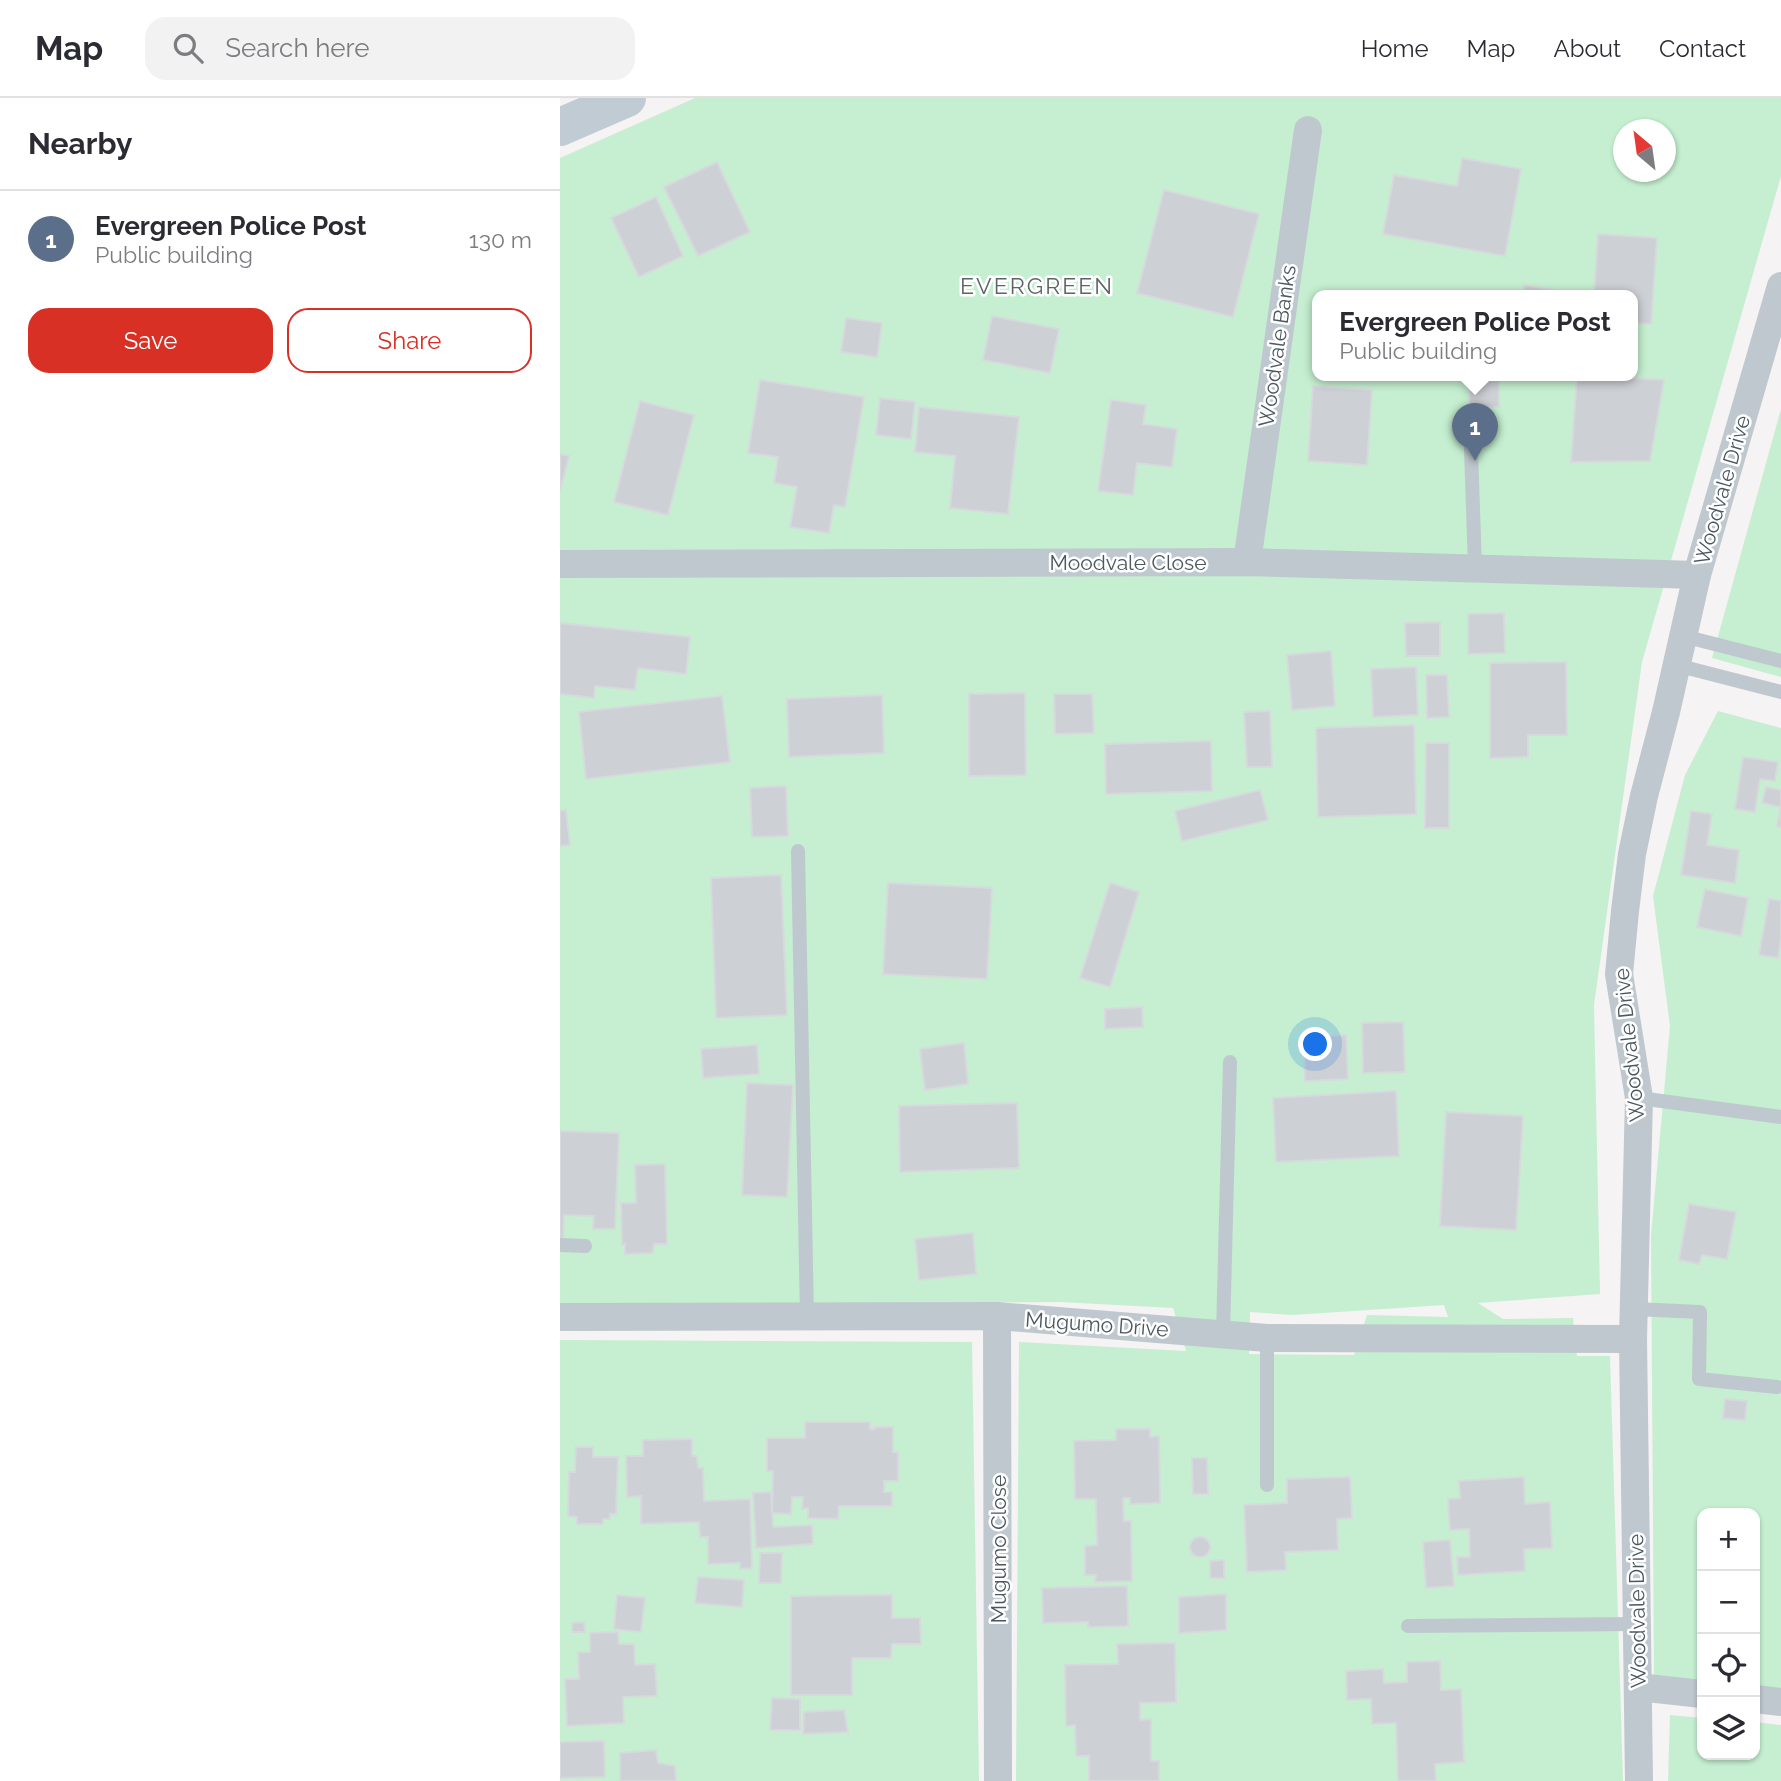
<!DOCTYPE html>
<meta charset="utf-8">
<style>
:root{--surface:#fff;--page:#f2f2f3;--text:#2b2b33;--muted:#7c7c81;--line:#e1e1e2;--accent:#d93025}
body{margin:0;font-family:Raleway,sans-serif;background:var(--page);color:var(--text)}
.controls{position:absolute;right:21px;bottom:21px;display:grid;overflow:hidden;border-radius:14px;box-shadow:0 2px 5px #0004}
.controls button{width:63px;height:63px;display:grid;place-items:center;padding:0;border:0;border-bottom:2px solid var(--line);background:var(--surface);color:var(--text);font:35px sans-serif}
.compass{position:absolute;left:1053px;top:21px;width:63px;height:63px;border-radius:50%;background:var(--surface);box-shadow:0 2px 5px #0004;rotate:331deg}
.you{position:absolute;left:756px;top:947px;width:24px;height:24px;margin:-18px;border:5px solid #fff;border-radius:50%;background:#1a73e8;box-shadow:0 0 0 10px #1a73e833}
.badge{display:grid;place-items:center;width:46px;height:46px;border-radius:50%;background:var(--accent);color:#fff;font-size:23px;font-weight:700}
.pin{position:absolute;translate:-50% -58px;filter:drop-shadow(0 2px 4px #0008)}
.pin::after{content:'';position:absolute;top:37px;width:24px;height:21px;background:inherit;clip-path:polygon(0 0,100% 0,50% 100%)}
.popup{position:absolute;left:752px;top:192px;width:326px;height:91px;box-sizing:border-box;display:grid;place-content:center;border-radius:14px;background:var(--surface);filter:drop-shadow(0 2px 5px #0005);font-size:23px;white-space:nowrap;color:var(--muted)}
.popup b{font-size:26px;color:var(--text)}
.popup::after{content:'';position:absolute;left:50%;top:100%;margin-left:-14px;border:14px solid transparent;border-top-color:var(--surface)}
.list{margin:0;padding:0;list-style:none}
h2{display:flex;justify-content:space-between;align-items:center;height:91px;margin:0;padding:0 28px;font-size:30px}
h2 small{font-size:23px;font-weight:400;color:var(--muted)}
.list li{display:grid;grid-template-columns:46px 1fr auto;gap:21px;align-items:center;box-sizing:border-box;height:98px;padding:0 28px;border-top:2px solid var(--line)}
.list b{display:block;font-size:26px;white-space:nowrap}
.list p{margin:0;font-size:23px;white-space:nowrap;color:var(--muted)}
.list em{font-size:23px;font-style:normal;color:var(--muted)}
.actions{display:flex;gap:14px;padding:21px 28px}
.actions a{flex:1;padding:16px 0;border:2px solid var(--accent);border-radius:21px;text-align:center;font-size:24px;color:var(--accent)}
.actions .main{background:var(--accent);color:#fff}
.icon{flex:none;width:38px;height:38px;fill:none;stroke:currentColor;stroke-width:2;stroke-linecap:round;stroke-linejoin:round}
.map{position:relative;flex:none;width:1221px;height:1683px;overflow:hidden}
header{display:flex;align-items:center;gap:42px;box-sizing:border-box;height:98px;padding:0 35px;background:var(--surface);border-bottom:2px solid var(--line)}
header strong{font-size:33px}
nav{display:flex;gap:38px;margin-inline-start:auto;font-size:24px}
.search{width:490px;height:63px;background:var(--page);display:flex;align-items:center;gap:18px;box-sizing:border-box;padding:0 24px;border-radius:21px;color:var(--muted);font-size:26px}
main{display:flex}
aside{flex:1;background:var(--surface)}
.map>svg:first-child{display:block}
.green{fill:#c5efd0;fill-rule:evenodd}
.building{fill:#cdd0d4;stroke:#d7dadd;stroke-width:2}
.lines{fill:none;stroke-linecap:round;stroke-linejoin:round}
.lane{stroke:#bfc8ce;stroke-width:14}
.street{stroke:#bfc8ce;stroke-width:28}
.secondary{stroke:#c0cbd3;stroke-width:38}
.labels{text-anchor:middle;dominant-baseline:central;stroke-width:5;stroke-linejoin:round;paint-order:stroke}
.street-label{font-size:21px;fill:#4b585f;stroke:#fff}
.neighbourhood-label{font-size:23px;letter-spacing:2px;fill:#5f6467;stroke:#fff}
</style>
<header>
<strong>Map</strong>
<div class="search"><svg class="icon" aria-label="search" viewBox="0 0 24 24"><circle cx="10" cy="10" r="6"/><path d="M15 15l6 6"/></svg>Search here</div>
<nav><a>Home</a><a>Map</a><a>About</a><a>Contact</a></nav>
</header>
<main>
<aside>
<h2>Nearby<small></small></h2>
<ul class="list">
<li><span class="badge" style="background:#5c6f8a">1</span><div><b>Evergreen Police Post</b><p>Public building</p></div><em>130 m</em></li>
</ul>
<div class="actions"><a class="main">Save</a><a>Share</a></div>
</aside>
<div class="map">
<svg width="1221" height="1683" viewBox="0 0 1221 1683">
<rect width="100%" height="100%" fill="#f5f3f3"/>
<!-- green -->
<g class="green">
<path d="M135 0H1221V78L1082 564 1034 907 1040 1196 918 1205 943 1221 1013 1220 1017 1258H1050L1063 1683H456L459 1244 626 1253 613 1210 500 1204 336 1205H0V60ZM1064 32H1106V74H1064ZM758 197H1072V277H758ZM884 1207 888 1219 807 1217 794 1257 689 1256 690 1214 733 1217Z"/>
<path d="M1221 311V579L1152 560Z"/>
<path d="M1158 613 1221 630V1590L1195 1588V1415H1142V1583L1094 1579 1091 1137 1110 928 1093 798 1125 677Z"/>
<path d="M0 1242 412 1244 419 1683H0Z"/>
<path d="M1110 1617 1142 1620V1657H1195V1624L1221 1627V1683H1108Z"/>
</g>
<!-- building -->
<g class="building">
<path d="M902 60 961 71 945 158 823 136 834 77 897 88Z"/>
<path d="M157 64 190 134 138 158 104 89Z"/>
<path d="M604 92 699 116 673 219 577 195Z"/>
<path d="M96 99 123 158 79 179 51 120Z"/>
<path d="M1038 136 1097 140 1091 226 1072 225V197H1034Z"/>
<path d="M964 187 1018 196 963 197Z"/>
<path d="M432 218 499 231 490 275 423 262Z"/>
<path d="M286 220 322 225 317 259 281 254Z"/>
<path d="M910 277H939V309L909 308Z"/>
<path d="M1017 277 1104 282 1090 363 1011 364Z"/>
<path d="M200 282 304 299 285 409 274 407 269 435 230 429 237 389 214 385 218 359 188 355Z"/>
<path d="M753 288 812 292 807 367 748 363Z"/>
<path d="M320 300 355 304 351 341 316 337Z"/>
<path d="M551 302 586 307 583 326 617 331 612 369 577 365 573 397 538 393Z"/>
<path d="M80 303 134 317 108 417 54 404Z"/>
<path d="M359 309 459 319 448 416 390 410 395 358 355 354Z"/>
<path d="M0 356 9 358 0 393Z"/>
<path d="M944 515 945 555 908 556V516Z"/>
<path d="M880 524V558H846L845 525Z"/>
<path d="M0 525 130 539 126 576 78 570 75 592 35 588 34 600 0 596Z"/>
<path d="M771 553 775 608 732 612 727 557Z"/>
<path d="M1006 564 1007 637H968V659L930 660V565Z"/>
<path d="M856 569 858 617 813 619 811 571Z"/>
<path d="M866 577H887L889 619 867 620Z"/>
<path d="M465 595 466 677 409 678V596Z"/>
<path d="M494 596H532L534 635 495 636Z"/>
<path d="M322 597 324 655 229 659 227 601Z"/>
<path d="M162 598 170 664 26 681 19 614Z"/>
<path d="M710 613 712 669H687L684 614Z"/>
<path d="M854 627 856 716 758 719 756 630Z"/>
<path d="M651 643 652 693 546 696 545 646Z"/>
<path d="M866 645H889V730H865Z"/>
<path d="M1183 659 1218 664 1215 683 1200 681 1195 714 1175 711Z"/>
<path d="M226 688 228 738 192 739 190 690Z"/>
<path d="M1206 689 1221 692V729L1217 728 1221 709 1202 705Z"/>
<path d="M700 692 708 722 622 743 615 713Z"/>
<path d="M6 712 10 747 0 748V713Z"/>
<path d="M1131 713 1152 716 1147 747 1179 752 1175 785 1121 777Z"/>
<path d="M221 777 227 917 156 920 151 780Z"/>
<path d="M328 785 432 790 427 881 323 876Z"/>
<path d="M550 785 579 794 550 889 520 880Z"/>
<path d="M1145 791 1188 800 1181 838 1137 829Z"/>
<path d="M1209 801 1221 803V841L1218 860 1199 857Z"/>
<path d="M582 909 583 929 545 931V911Z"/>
<path d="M843 924 845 974 803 975 802 925Z"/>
<path d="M786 937 788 981 745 983 744 939Z"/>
<path d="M404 945 408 986 365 992 360 951Z"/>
<path d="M197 947 199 976 143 980 141 951Z"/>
<path d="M187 985 233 987 227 1099 182 1097Z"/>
<path d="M836 993 839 1058 716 1064 713 1000Z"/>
<path d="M457 1005 459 1070 340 1074 339 1008Z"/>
<path d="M886 1014 963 1018 956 1132 880 1128Z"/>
<path d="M0 1033 59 1035 55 1131H33L34 1118 4 1117 3 1143H0Z"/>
<path d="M105 1066 107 1146H94L93 1155 65 1156V1146L62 1147 61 1105H76L75 1067Z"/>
<path d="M1129 1106 1176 1114 1167 1161 1142 1157 1139 1166 1119 1162Z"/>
<path d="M413 1135 416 1176 359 1182 355 1141Z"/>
<path d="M1165 1301 1187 1303 1185 1322 1163 1320Z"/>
<path d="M245 1324H310V1331H315V1329H333V1354H338V1383H324V1394H332V1408H279L278 1421 248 1420V1410L242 1411 243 1399H232L231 1416 212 1415 213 1373H207V1340H245Z"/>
<path d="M556 1331H590V1339L599 1338 600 1405 570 1406V1400H563L564 1423H571L572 1483 535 1484 536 1477H525V1448L537 1447 536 1401H515L514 1343 556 1342Z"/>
<path d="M132 1341V1358H137L138 1370H143L144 1403 190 1401 192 1470 180 1471V1465L148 1466V1439H140L139 1424 81 1426V1398L67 1399 66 1358H83V1342Z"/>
<path d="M16 1349H33V1359H58L56 1416H50V1421H43V1426H17V1419L8 1418 9 1374H15Z"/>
<path d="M632 1360H647L648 1396H633Z"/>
<path d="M790 1379 792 1420 777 1421 778 1452 725 1454 726 1472 687 1474 684 1407 727 1405V1381Z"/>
<path d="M964 1379 965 1406 990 1404 992 1450 964 1451 965 1473 898 1477 897 1459H910L909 1431 890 1432 888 1401 900 1400 899 1383Z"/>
<path d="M211 1394 213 1429 252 1427 253 1446 196 1450 193 1395Z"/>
<circle cx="640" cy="1449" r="10"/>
<path d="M890 1442 894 1488 866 1490 863 1444Z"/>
<path d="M200 1455H222L221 1485H199Z"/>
<path d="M664 1462V1480H650V1463Z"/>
<path d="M138 1479 184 1482 182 1509 135 1505Z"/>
<path d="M567 1488 568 1528 528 1529V1524L483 1525 482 1490Z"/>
<path d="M666 1496V1532L619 1535V1499Z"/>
<path d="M57 1497 85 1500 81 1534 54 1531Z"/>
<path d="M332 1497V1520H360L361 1546H332L331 1560H292V1597H231V1498Z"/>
<path d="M24 1524 25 1534H12V1525Z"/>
<path d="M58 1534 59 1546H74L75 1567 95 1566 97 1598 63 1599 64 1625 7 1628 5 1581H19L18 1554H30V1535Z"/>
<path d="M615 1545 616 1604 580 1605V1622L591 1621V1663H599V1683H529V1658H516L515 1627 506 1628 505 1567 558 1566 557 1546Z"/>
<path d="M880 1563 881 1592 901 1591 904 1664 875 1666 876 1683H838L836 1625 812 1626 811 1601 787 1602 786 1573 823 1571 824 1585 847 1584V1564Z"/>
<path d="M212 1600 240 1601V1632H210Z"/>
<path d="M284 1612 288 1634 243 1636 244 1614Z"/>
<path d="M44 1643 45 1679 0 1680V1644Z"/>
<path d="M96 1652 98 1665 115 1668 116 1683H60V1655Z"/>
</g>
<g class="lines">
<!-- lane -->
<g class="lane">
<path d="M910 323 915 469"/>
<path d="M1123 538 1221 563"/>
<path d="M1116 567 1221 594"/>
<path d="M238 753 247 1219"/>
<path d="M1079 1000 1221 1019"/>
<path d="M0 1147 25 1148"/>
<path d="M1074 1211 1140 1214 1139 1281 1217 1289"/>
<path d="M663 1236 670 964"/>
<path d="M707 1240V1387"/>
<path d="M848 1528 1077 1526"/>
</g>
<!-- street -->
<g class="street">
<path d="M687 464 748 32"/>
<path d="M0 466 687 464 1137 477"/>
<path d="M437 1218 438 1683"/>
<path d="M0 1219 437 1218 707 1240 1073 1241"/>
<path d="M1078 1589 1142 1596"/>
<path d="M1195 1601 1221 1604"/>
<path d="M1079 1683 1073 1241 1079 1000 1059 876 1065 813 1072 756 1084 698 1106 614 1137 477 1221 188"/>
</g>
<!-- secondary -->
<path class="secondary" d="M0 29 67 0"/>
</g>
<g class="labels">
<!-- street labels -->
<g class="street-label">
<text transform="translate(717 248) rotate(-82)">Woodvale Banks</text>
<text transform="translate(1162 392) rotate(-74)">Woodvale Drive</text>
<text x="568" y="464">Moodvale Close</text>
<text transform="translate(1069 947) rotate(-96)">Woodvale Drive</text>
<text transform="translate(537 1226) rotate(4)">Mugumo Drive</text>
<text transform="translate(438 1451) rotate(-90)">Mugumo Close</text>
<text transform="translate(1077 1513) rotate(-91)">Woodvale Drive</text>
</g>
<!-- neighbourhood labels -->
<g class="neighbourhood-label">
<text x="477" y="187">EVERGREEN</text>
</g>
</g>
</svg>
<div class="controls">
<button>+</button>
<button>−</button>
<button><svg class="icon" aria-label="locate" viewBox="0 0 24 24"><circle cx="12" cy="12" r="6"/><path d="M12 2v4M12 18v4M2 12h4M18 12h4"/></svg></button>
<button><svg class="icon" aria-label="layers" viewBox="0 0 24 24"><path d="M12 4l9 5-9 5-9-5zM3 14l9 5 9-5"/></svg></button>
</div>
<svg class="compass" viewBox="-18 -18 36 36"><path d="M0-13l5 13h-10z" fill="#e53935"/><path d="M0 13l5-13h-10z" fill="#7c7c81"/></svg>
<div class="you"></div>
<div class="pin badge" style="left:915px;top:363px;background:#5c6f8a">1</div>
<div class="popup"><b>Evergreen Police Post</b>Public building</div>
</div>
</main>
